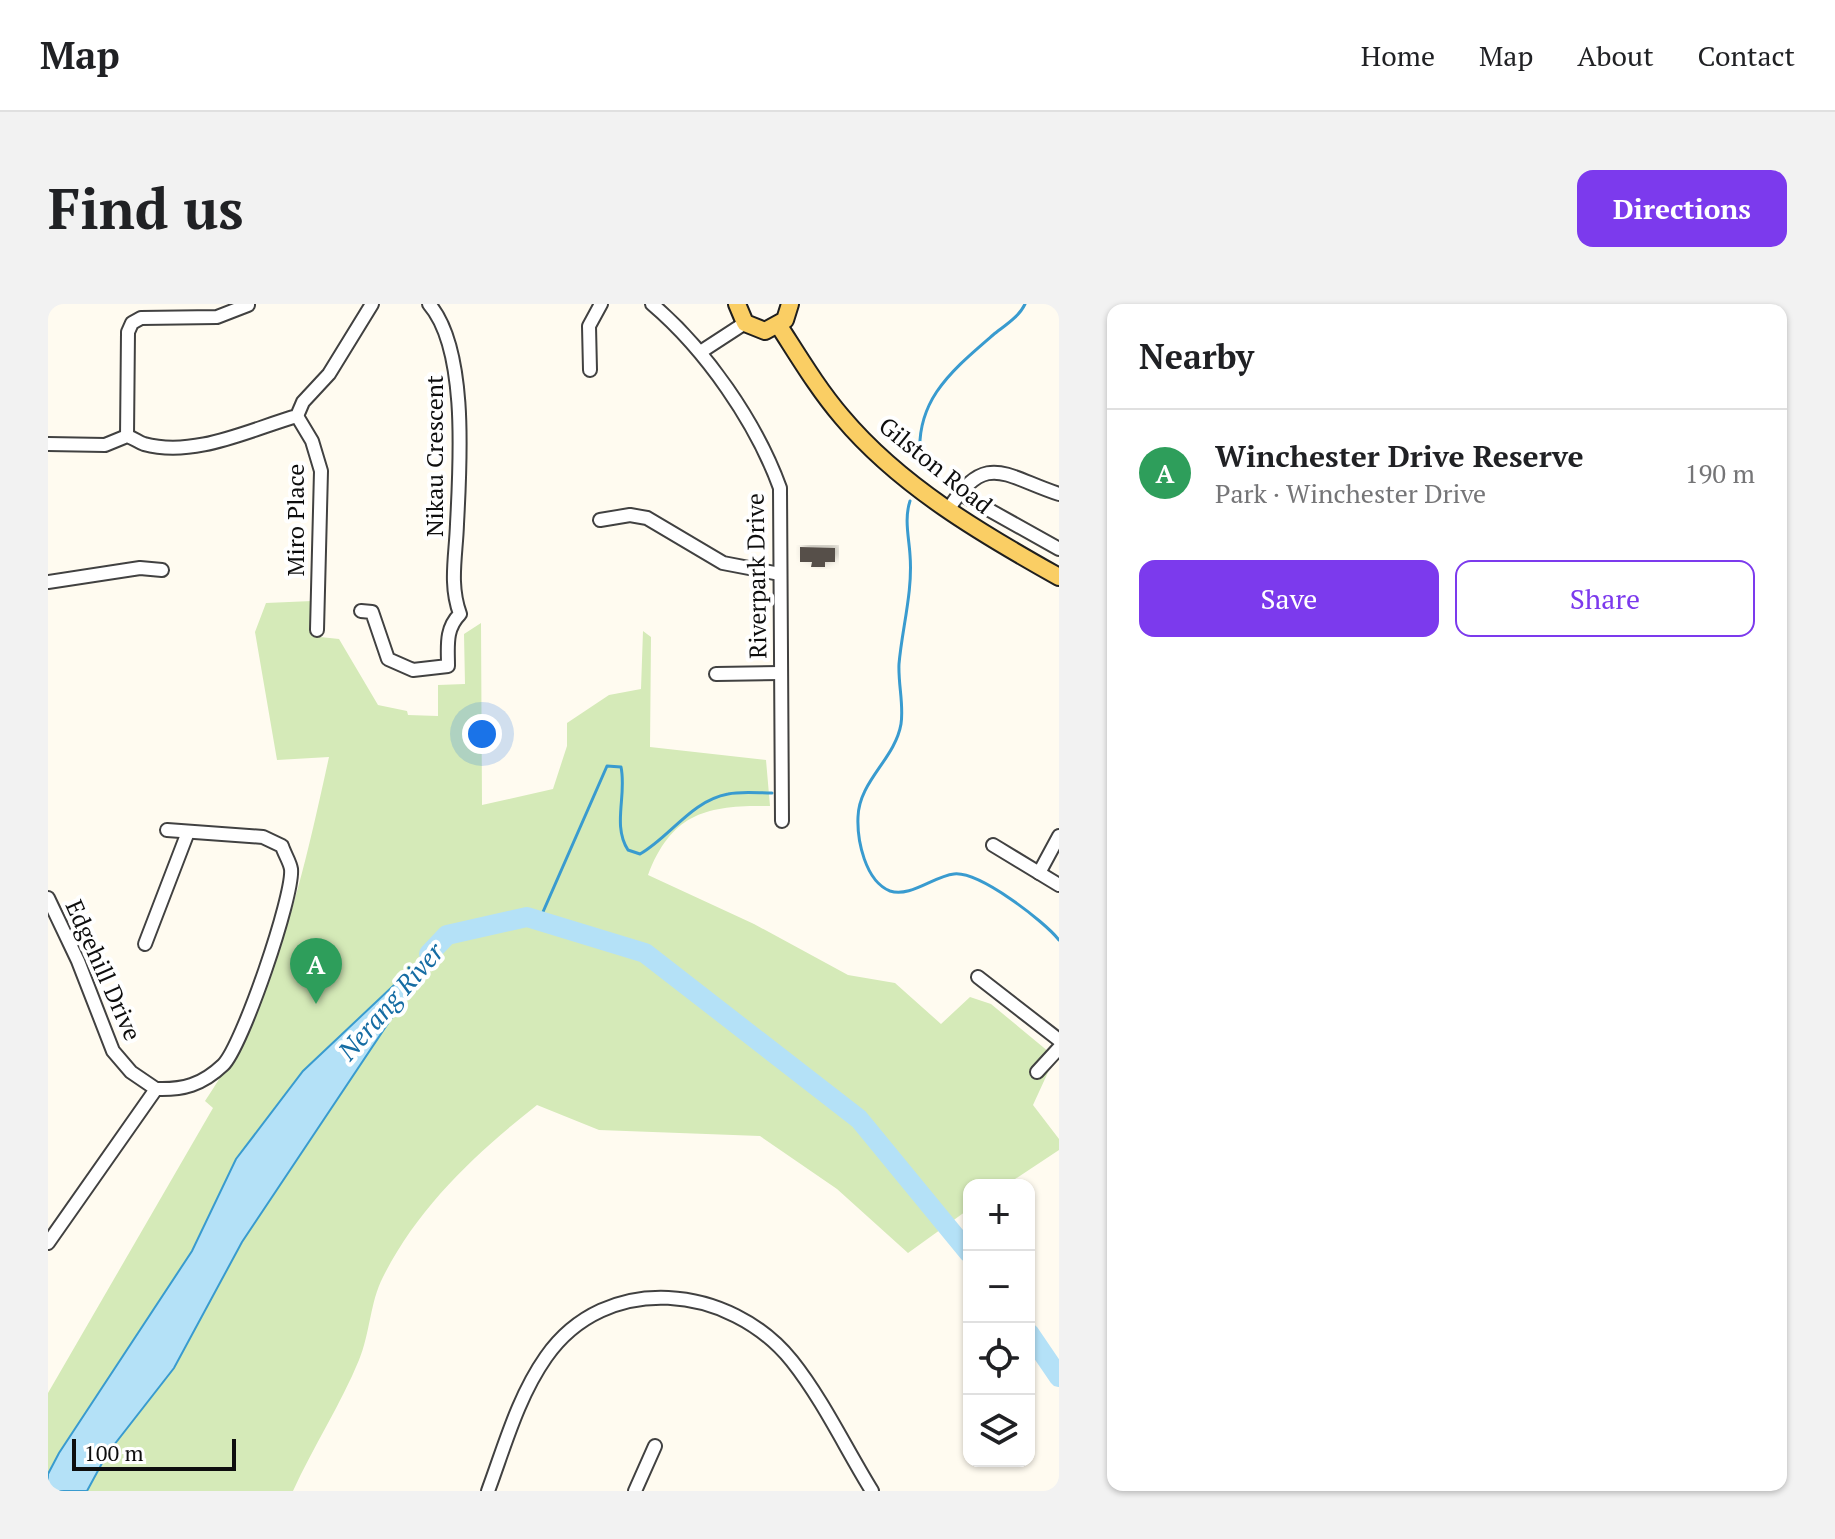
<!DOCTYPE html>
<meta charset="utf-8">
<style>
:root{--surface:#fff;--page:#f2f2f2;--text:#202124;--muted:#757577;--line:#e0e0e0;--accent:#7c3aed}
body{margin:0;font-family:"PT Serif",serif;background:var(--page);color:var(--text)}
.controls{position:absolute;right:24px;bottom:24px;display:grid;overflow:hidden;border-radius:16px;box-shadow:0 2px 6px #0004}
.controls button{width:72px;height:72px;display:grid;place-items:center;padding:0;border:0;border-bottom:2px solid var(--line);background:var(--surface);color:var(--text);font:40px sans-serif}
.scale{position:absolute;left:24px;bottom:20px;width:164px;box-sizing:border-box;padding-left:8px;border:4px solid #0e0e0e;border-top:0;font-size:22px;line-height:28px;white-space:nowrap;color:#0e0e0e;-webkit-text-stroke:6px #fff;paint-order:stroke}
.you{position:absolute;left:434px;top:430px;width:28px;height:28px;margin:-20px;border:6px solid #fff;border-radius:50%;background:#1a73e8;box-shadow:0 0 0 12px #1a73e833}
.badge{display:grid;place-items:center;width:52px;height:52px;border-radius:50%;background:var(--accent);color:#fff;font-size:26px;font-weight:700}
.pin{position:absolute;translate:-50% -66px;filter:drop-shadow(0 2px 4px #0008)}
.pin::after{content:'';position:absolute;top:42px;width:28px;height:24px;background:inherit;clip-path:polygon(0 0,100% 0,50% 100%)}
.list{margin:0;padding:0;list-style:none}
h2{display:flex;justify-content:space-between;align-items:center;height:104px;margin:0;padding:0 32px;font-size:34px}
h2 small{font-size:26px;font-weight:400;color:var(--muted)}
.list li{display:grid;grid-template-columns:52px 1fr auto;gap:24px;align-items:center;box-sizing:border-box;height:128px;padding:0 32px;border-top:2px solid var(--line)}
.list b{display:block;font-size:30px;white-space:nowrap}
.list p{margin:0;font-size:26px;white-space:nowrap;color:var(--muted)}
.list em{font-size:26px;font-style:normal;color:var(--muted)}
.actions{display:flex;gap:16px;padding:24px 32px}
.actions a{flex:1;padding:18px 0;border:2px solid var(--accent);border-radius:16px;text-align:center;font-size:28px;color:var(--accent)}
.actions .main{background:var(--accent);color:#fff}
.icon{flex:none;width:44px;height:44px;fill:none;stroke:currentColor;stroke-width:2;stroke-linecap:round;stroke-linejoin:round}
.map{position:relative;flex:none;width:1011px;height:1187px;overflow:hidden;border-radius:16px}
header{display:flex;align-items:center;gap:48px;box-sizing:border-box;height:112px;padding:0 40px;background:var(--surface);border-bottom:2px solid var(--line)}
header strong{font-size:38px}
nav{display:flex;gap:44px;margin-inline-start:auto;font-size:28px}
.intro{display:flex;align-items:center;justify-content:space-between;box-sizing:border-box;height:192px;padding:0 48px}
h1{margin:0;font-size:56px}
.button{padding:20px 36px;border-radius:16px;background:var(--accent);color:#fff;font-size:28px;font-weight:700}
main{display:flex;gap:48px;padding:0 48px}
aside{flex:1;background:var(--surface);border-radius:16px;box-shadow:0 2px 6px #0004}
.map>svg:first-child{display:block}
.green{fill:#d5eab8}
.water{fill:#b4e1f7;stroke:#399bcf;stroke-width:2}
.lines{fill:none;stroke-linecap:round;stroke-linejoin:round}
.stream{stroke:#399bcf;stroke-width:3}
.river{stroke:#b4e1f7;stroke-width:20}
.building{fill:#574f4a;filter:url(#shadow)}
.minor-casing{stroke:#414141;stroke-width:16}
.major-casing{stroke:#1f1f1f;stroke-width:20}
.minor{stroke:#fff;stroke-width:12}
.major{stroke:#face64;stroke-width:16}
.labels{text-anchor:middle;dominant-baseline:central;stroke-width:8;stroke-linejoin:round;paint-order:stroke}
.street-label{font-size:24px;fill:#0e0e0e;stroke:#fff}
.water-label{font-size:26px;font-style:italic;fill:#156ca3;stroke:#fff}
</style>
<header>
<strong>Map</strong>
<nav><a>Home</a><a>Map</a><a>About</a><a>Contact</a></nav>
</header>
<div class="intro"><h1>Find us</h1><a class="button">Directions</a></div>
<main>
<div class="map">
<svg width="1011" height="1187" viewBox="0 0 1011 1187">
<defs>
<filter id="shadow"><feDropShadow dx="3.5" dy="-3.5" stdDeviation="4" flood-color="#0004"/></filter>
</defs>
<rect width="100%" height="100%" fill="#fffbf0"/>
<!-- green -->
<path class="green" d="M264 297 263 332 291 335 330 401 359 407 360 411 390 412V381L417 380 416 330 433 319 434 501 505 485 519 442V419L561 391 593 385 595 327 603 333 602 443 718 456 722 502C660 501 624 508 600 571L706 620 800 671 847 679 893 720 922 693 943 700 1007 753 985 801 1011 835V846L958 881H921V905L860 949 789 885 712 832 551 826 489 801C428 849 370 903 335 973 322 998 322 1030 311 1056 293 1100 265 1143 245 1187H39L59 1150 126 1064 194 938 396 635 188 855 144 947 0 1170V1089L165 804 157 797C229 691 254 576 281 453L229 456 207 328 218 299Z"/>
<!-- water -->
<path class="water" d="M399 631 194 938 126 1064 59 1150 39 1187H0V1170L11 1149 144 947 188 855 255 767Z"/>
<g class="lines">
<!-- stream -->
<g class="stream">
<path d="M873 161C864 99 902 68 945 31 956 22 971 13 977 0"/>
<path d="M862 197C856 215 861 234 862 251 865 287 854 325 851 360 850 380 856 401 853 420 847 455 811 477 810 513 809 536 817 577 842 587 862 594 886 572 906 570 931 567 996 617 1011 636"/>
<path d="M491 617 559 462 573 463C579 491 564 521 580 546L592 550C623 532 643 497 680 490 693 487 710 489 724 489"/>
</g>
<!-- river -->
<g class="river">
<path d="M381 650 399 631 479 613 597 649 811 815 921 949"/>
<path d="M981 1029 1011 1073"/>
</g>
</g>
<!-- building -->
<path class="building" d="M752 243 787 244V258H777V263H763L764 258H752Z"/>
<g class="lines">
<defs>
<g id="minor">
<path d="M604 0C658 46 708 118 732 184L734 517"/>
<path d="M654 47 697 19"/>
<path d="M542 66 541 22 553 0"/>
<path d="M249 112 264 137 273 167 269 326"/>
<path d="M79 132 80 28 84 19 93 14 169 13 200 1"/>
<path d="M0 140 57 141 79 132C86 134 90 138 96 140 147 154 203 125 249 112L255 98 281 70 324 0"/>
<path d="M911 189 1011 245"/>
<path d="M900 206C938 146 956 172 1011 190"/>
<path d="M552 216 582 211 599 214 675 259 732 270"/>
<path d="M0 278 92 264 114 266"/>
<path d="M313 307 324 308 340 355 365 366 400 362C400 342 397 325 412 310 401 280 408 252 409 220 412 160 420 45 381 0"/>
<path d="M668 370 732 369"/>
<path d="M945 541 1011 581"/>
<path d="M991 569 1011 532"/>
<path d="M0 594 30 657 65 747 83 768 108 785"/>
<path d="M97 640 140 528"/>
<path d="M930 673 1011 736"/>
<path d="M989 768 1011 744"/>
<path d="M108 785C135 786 154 781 175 761 194 743 246 591 243 565 242 558 236 549 234 542L215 533 119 526"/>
<path d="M0 939 108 785"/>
<path d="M440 1187C457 1141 470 1093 498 1053 558 967 682 980 744 1057 775 1096 798 1145 824 1187"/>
<path d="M587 1187 607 1142"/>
</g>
<g id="major">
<path d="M689 0 697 19 717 27 737 16 742 0"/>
<path d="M731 22C751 53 770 85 794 113 852 182 934 230 1011 273"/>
</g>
</defs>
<!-- minor casing -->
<use href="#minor" class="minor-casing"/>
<!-- major casing -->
<use href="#major" class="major-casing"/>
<!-- minor -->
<use href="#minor" class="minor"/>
<!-- major -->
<use href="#major" class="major"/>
</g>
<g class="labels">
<!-- street labels -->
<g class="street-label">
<text transform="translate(386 152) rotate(-90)">Nikau Crescent</text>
<text transform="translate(888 161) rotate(39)">Gilston Road</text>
<text transform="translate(247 216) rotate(-90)">Miro Place</text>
<text transform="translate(708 272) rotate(-91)">Riverpark Drive</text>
<text transform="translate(56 666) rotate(66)">Edgehill Drive</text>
</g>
<!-- water labels -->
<g class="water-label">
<text transform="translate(342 697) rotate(-49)">Nerang River</text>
</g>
</g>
</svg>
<div class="controls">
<button>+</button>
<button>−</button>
<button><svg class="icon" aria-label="locate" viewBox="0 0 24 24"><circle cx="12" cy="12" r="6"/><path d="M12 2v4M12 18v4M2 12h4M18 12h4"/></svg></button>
<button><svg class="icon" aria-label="layers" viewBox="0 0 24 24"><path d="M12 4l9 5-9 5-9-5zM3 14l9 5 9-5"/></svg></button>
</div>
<div class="scale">100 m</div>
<div class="you"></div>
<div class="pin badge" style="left:268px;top:700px;background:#2e9e5b">A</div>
</div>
<aside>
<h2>Nearby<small></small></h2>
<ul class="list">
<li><span class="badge" style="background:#2e9e5b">A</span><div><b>Winchester Drive Reserve</b><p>Park · Winchester Drive</p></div><em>190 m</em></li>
</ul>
<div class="actions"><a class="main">Save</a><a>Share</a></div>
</aside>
</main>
